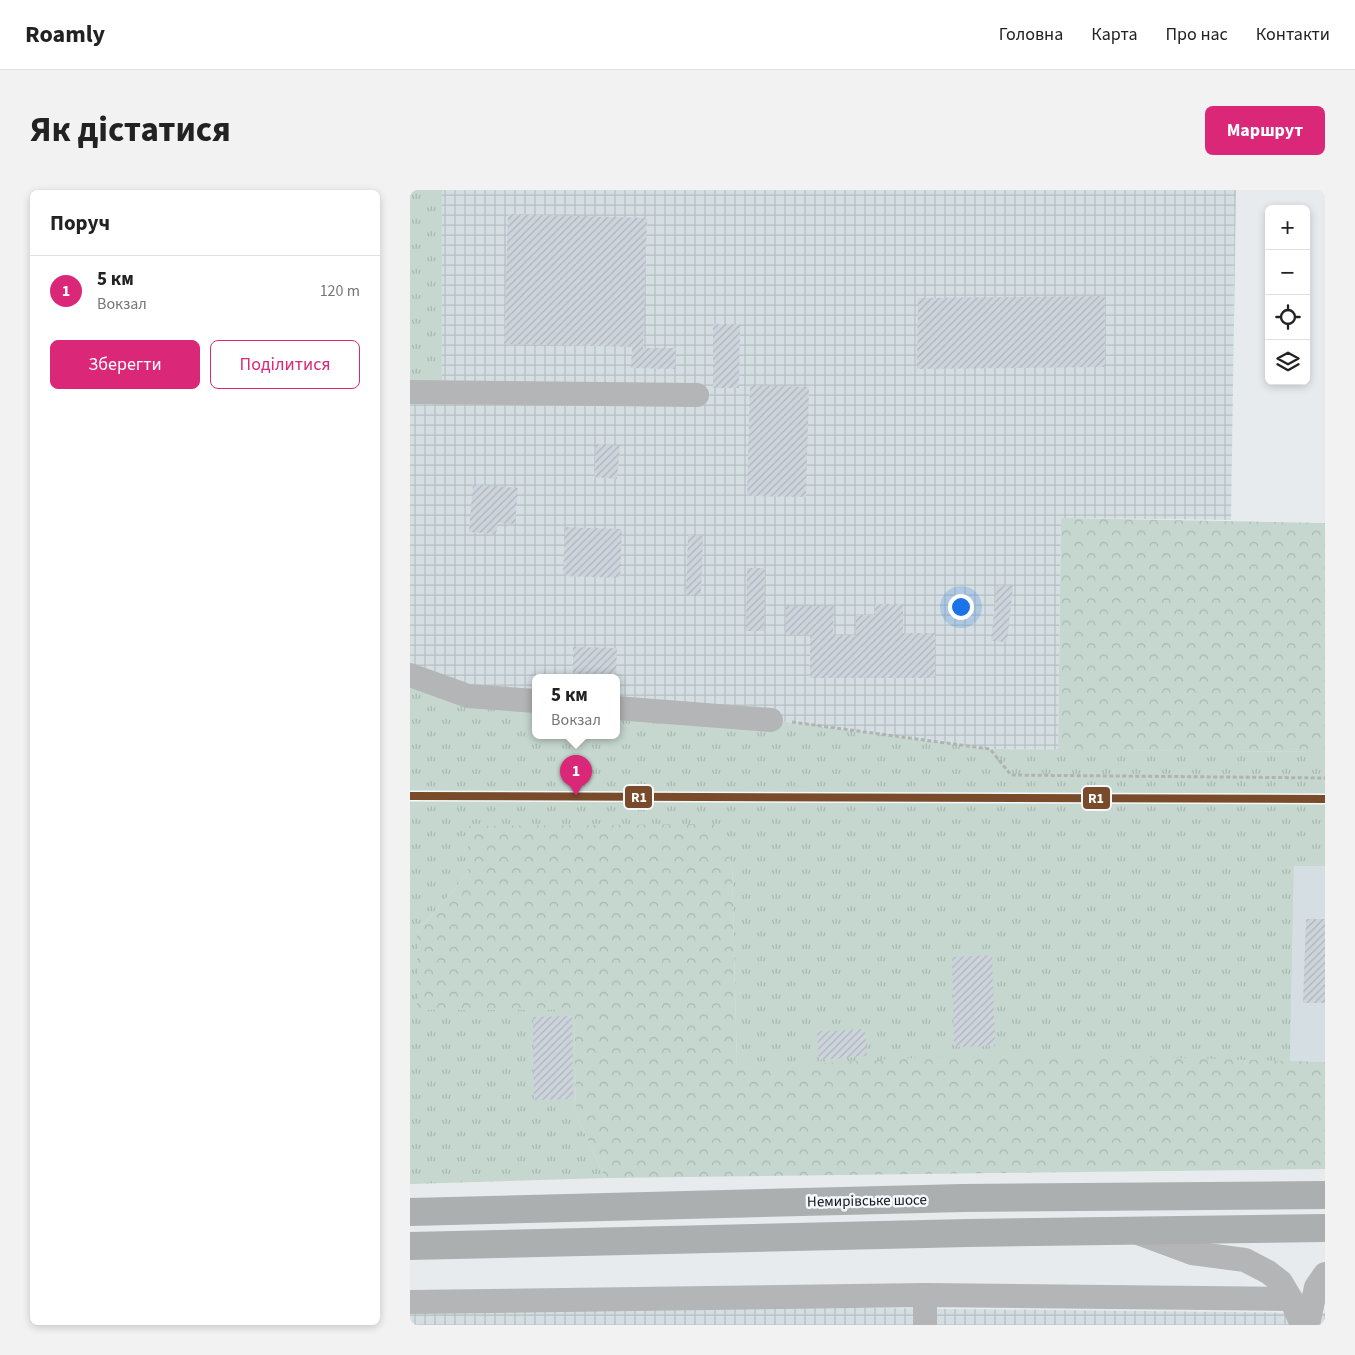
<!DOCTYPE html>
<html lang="uk">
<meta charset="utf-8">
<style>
:root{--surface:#fff;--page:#f2f2f2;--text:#222;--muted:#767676;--line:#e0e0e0;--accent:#db2777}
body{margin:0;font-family:"Source Sans 3",sans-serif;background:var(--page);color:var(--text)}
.controls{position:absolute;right:15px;top:15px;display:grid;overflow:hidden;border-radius:8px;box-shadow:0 2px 8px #0003}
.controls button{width:45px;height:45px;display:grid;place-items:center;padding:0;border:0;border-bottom:1px solid var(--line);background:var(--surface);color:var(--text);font:25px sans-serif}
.you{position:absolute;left:550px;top:416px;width:18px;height:18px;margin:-12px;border:4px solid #fff;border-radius:50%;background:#1a73e8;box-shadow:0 0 0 8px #1a73e833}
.badge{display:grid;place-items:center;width:32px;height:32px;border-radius:50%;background:var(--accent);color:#fff;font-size:16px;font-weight:700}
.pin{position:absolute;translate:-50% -41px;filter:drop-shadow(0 1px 2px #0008)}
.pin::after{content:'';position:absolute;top:26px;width:18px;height:15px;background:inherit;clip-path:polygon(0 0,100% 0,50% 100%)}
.popup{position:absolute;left:122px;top:484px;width:88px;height:65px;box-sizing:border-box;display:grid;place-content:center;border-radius:8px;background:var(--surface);filter:drop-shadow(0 1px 4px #0005);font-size:16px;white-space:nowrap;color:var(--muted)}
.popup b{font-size:19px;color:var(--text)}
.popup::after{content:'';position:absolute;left:50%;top:100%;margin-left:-10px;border:10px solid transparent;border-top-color:var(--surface)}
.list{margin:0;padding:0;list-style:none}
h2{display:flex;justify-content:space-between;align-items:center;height:65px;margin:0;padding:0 20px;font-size:21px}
h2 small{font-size:16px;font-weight:400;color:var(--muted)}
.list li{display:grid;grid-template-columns:32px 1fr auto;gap:15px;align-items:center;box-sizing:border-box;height:70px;padding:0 20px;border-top:1px solid var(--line)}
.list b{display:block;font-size:19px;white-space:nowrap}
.list p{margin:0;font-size:16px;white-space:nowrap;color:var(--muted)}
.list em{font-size:16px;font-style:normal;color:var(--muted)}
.actions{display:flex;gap:10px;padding:15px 20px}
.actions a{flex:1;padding:11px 0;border:1px solid var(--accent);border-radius:8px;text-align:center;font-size:18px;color:var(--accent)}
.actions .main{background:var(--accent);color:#fff}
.icon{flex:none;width:28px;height:28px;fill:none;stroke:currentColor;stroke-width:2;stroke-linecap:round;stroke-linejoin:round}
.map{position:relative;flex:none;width:915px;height:1135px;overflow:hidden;border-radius:8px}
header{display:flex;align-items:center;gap:30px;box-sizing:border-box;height:70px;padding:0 25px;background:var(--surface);border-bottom:1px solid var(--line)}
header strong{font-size:24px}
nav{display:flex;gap:28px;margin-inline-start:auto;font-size:18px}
.intro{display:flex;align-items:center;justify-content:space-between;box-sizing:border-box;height:120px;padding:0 30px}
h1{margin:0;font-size:35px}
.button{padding:12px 22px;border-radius:8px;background:var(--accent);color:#fff;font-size:18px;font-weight:700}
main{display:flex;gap:30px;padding:0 30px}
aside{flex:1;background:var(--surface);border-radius:8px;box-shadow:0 2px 8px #0003}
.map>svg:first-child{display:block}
.built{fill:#d5dfe3}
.industrial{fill:url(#industrial-grid)}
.grass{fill:url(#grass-tufts)}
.forest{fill:url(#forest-crowns)}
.building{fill:url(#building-hatch)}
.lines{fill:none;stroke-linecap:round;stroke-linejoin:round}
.path{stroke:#b1b3b3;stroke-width:3;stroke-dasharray:4 2.5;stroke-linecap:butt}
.minor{stroke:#b4b5b6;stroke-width:24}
.major{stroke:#acafaf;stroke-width:28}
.rail-1-casing{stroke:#f3f9fc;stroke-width:11}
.rail-1{stroke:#7a4b2a;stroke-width:8}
.labels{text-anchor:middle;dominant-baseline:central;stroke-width:5;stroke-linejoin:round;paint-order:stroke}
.street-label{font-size:15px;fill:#151718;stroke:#f3f9fc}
.line-badge{stroke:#f3f9fc;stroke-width:2}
.badge-label{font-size:14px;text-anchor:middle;font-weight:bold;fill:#fff}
</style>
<header>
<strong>Roamly</strong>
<nav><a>Головна</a><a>Карта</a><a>Про нас</a><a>Контакти</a></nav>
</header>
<div class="intro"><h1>Як дістатися</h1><a class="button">Маршрут</a></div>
<main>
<aside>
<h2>Поруч<small></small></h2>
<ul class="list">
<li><span class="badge">1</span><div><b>5 км</b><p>Вокзал</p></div><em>120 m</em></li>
</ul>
<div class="actions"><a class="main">Зберегти</a><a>Поділитися</a></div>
</aside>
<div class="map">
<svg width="915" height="1135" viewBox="0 0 915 1135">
<defs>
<pattern id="industrial-grid" width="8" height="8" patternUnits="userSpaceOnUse" patternTransform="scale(1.25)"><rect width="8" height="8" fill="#d5dfe3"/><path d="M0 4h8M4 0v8" fill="none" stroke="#b6bfc2"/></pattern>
<pattern id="grass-tufts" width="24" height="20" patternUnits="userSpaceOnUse" patternTransform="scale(1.25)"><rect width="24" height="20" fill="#c5d7cf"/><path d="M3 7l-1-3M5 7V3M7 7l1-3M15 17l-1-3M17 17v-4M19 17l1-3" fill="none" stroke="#a8b8b1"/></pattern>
<pattern id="forest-crowns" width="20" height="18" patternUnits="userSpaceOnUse" patternTransform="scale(1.25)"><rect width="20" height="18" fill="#c5d7cf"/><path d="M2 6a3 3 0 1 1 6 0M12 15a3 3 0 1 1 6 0" fill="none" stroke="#a8b8b1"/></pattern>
<pattern id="building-hatch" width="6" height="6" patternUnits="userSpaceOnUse" patternTransform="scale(1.25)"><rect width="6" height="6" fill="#cdd4dc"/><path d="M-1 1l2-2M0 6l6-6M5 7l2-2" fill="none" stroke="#afb5bc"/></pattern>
</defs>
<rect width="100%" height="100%" fill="#e7ebed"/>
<!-- built -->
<path class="built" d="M884 675 915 676V872H880Z"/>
<!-- industrial -->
<g class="industrial">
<path d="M32 0H826L821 330 651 328 648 560 580 559 361 530 206 518V487H126V511L0 485V202H32Z"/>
<path d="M0 1113 915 1123V1135H0Z"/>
</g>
<!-- grass -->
<g class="grass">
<rect x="0" y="0" width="32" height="202"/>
<path d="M0 485 126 511V545H206V518L361 530 580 559 915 562V676H884L880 872 327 878 322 673 58 636V683L7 742 164 820 166 924 195 988 0 994Z"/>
</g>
<!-- forest -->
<g class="forest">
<path d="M651 328 915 333V562L648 560Z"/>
<path d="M304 634 322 673 327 878 591 863 915 872V979L195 988 166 924 164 820H7V742L58 683V636Z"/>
</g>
<!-- building -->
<g class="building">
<path d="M98 24 237 28 233 158H266L265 179 221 178 222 157 94 154Z"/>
<path d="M695 106V177L507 179 508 108Z"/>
<path d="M303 134H330L329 198H303Z"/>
<path d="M340 195 399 197 396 307 337 306Z"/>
<path d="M186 254 210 256 207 289 184 287Z"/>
<path d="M63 294 108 298 105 334 88 333 86 344 59 342Z"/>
<path d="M155 337 212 339 210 388 153 386Z"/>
<path d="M278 345 293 346 291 405H276Z"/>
<path d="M337 378H355L354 441H336Z"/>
<path d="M587 395 603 396 597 452 581 451Z"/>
<path d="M465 414H493V443H525V488H400V445H376V416H424L423 445H446V425H465Z"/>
<path d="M163 457 207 458 206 487H163Z"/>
<path d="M896 729H915V813H893Z"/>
<path d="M582 765 585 856 544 857 542 767Z"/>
<path d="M162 826 163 909 124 910 123 827Z"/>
<path d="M455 839 457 866 409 870 407 842Z"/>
</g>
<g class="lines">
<!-- path -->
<path class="path" d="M382 532 580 559 601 585 915 588"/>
<!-- minor -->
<g class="minor">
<path d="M0 202 287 205"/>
<path d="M0 485 58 506 126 511"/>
<path d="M206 518 361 530"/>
<path d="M728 1043 782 1063 835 1070 858 1082 871 1092 881 1109 892 1135"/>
<path d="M515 1105V1135"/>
<path d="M0 1112 515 1105 881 1109"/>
<path d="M898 1135 906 1097 915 1084"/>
</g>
<!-- major -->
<g class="major">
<path d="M0 1022 553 1008 915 1005"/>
<path d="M0 1056 558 1043 915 1038"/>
</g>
<defs>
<path id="rail-1" d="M0 606 915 609"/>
</defs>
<!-- rail-1 casing -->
<use href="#rail-1" class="rail-1-casing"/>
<!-- rail-1 -->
<use href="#rail-1" class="rail-1"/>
</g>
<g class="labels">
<!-- street labels -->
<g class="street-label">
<text transform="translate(457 1011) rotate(-1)">Немирівське шосе</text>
</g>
</g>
<g class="line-badge">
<rect x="214" y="595" width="29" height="24" rx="5" fill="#7a4b2a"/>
<rect x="672" y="596" width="29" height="24" rx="5" fill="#7a4b2a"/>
</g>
<g class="badge-label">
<text x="229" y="612">R1</text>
<text x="686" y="613">R1</text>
</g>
</svg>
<div class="controls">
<button>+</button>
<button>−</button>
<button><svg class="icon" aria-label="locate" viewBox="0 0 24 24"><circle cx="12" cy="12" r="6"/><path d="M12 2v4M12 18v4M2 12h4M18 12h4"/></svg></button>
<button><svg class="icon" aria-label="layers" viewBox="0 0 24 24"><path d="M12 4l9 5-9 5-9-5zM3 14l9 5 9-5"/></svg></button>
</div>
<div class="you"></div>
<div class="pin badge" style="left:166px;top:606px">1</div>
<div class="popup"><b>5 км</b>Вокзал</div>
</div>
</main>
